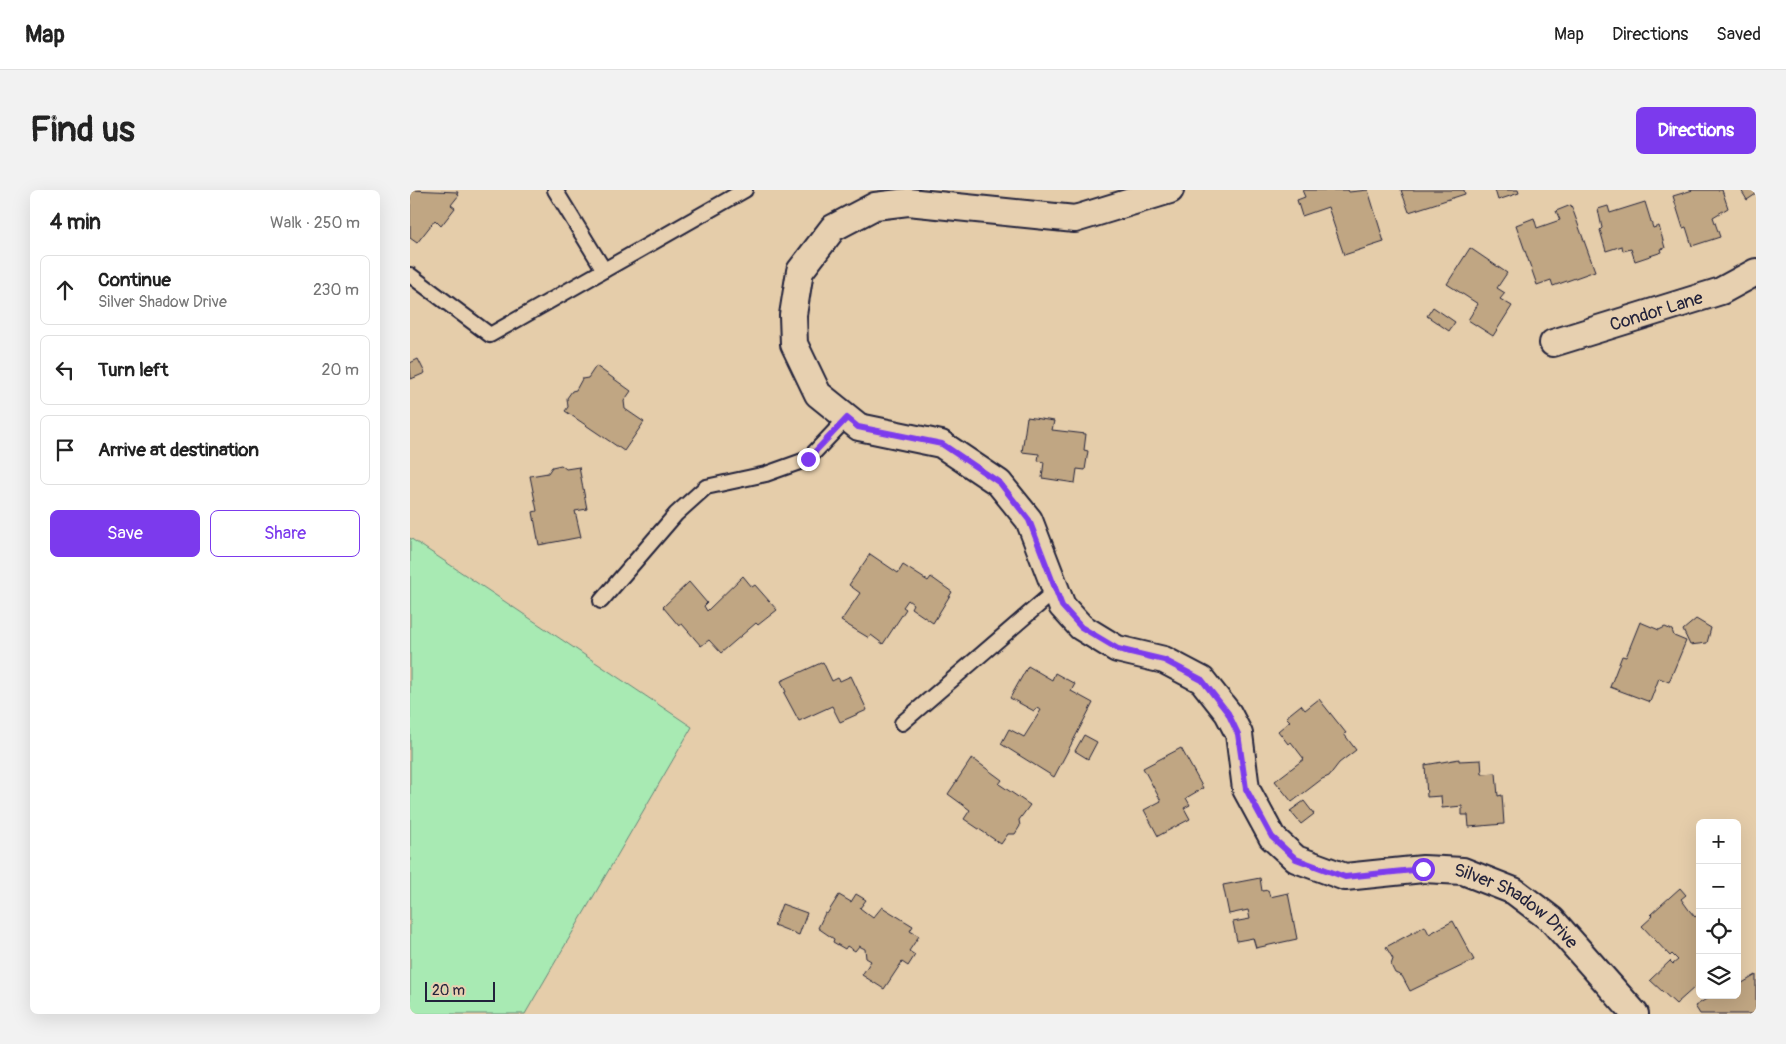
<!DOCTYPE html>
<meta charset="utf-8">
<style>
:root{--surface:#fff;--page:#f2f2f2;--text:#222;--muted:#767676;--line:#e0e0e0;--accent:#7c3aed}
body{margin:0;font-family:Pangolin,sans-serif;background:var(--page);color:var(--text)}
.controls{position:absolute;right:15px;bottom:15px;display:grid;overflow:hidden;border-radius:8px;box-shadow:0 5px 20px #0002}
.controls button{width:45px;height:45px;display:grid;place-items:center;padding:0;border:0;border-bottom:1px solid var(--line);background:var(--surface);color:var(--text);font:25px sans-serif}
.scale{position:absolute;left:15px;bottom:12px;width:70px;box-sizing:border-box;padding-left:5px;border:2px solid #22223b;border-top:0;font-size:14px;line-height:18px;white-space:nowrap;color:#22223b;-webkit-text-stroke:4px #e7d0b0;paint-order:stroke}
.stop{position:absolute;width:15px;height:15px;margin:-11px;border:4px solid #7c3aed;border-radius:50%;background:#fff}
.stop.end{background:#7c3aed;border-color:#fff;box-shadow:0 1px 5px #0008}
.list{margin:0;padding:0;list-style:none}
h2{display:flex;justify-content:space-between;align-items:center;height:65px;margin:0;padding:0 20px;font-size:21px}
h2 small{font-size:16px;font-weight:400;color:var(--muted)}
.list li{display:grid;grid-template-columns:32px 1fr auto;gap:15px;align-items:center;box-sizing:border-box;height:70px;margin:0 10px 10px;padding:0 10px;border:1px solid var(--line);border-radius:8px}
.list b{display:block;font-size:19px;white-space:nowrap}
.list p{margin:0;font-size:16px;white-space:nowrap;color:var(--muted)}
.list em{font-size:16px;font-style:normal;color:var(--muted)}
.actions{display:flex;gap:10px;padding:15px 20px}
.actions a{flex:1;padding:11px 0;border:1px solid var(--accent);border-radius:8px;text-align:center;font-size:18px;color:var(--accent)}
.actions .main{background:var(--accent);color:#fff}
.icon{flex:none;width:28px;height:28px;fill:none;stroke:currentColor;stroke-width:2;stroke-linecap:round;stroke-linejoin:round}
.map{position:relative;flex:none;width:1346px;height:824px;overflow:hidden;border-radius:8px}
header{display:flex;align-items:center;gap:30px;box-sizing:border-box;height:70px;padding:0 25px;background:var(--surface);border-bottom:1px solid var(--line)}
header strong{font-size:24px}
nav{display:flex;gap:28px;margin-inline-start:auto;font-size:18px}
.intro{display:flex;align-items:center;justify-content:space-between;box-sizing:border-box;height:120px;padding:0 30px}
h1{margin:0;font-size:35px}
.button{padding:12px 22px;border-radius:8px;background:var(--accent);color:#fff;font-size:18px;font-weight:700}
main{display:flex;gap:30px;padding:0 30px}
aside{flex:1;background:var(--surface);border-radius:8px;box-shadow:0 5px 20px #0002}
.map>svg:first-child{display:block}
.green{fill:#a8eab3;stroke:#658677}
.building{fill:#c0a683;stroke:#22223b}
.lines{fill:none;stroke-linecap:round;stroke-linejoin:round}
.service-casing{stroke:#22223b;stroke-width:18}
.minor-casing{stroke:#22223b;stroke-width:30}
.service{stroke:#e7d0b0;stroke-width:14}
.minor{stroke:#e7d0b0;stroke-width:26}
.route{stroke:#7c3aed;stroke-width:6}
.labels{text-anchor:middle;dominant-baseline:central;stroke-width:4;stroke-linejoin:round;paint-order:stroke}
.street-label{font-size:18px;fill:#22223b;stroke:#e7d0b0}
</style>
<header>
<strong>Map</strong>
<nav><a>Map</a><a>Directions</a><a>Saved</a></nav>
</header>
<div class="intro"><h1>Find us</h1><a class="button">Directions</a></div>
<main>
<aside>
<h2>4 min<small>Walk · 250 m</small></h2>
<ul class="list">
<li><svg class="icon" aria-label="ahead" viewBox="0 0 24 24"><path d="M12 20V5M6 11l6-6 6 6"/></svg><div><b>Continue</b><p>Silver Shadow Drive</p></div><em>230 m</em></li>
<li><svg class="icon" aria-label="left" viewBox="0 0 24 24"><path d="M17 20v-9H6M10 6l-5 5 5 5"/></svg><div><b>Turn left</b></div><em>20 m</em></li>
<li><svg class="icon" aria-label="arrive" viewBox="0 0 24 24"><path d="M6 21V4h12l-3 4 3 4H6"/></svg><div><b>Arrive at destination</b></div></li>
</ul>
<div class="actions"><a class="main">Save</a><a>Share</a></div>
</aside>
<div class="map">
<svg width="1346" height="824" viewBox="0 0 1346 824">
<rect width="100%" height="100%" fill="#e5cdaa"/>
<filter id="ink" filterUnits="userSpaceOnUse"><feTurbulence type="fractalNoise" baseFrequency=".02" numOctaves="2"/><feDisplacementMap in="SourceGraphic" scale="10" xChannelSelector="R" yChannelSelector="G"/><feConvolveMatrix kernelMatrix="1 2 1 2 8 2 1 2 1" color-interpolation-filters="sRGB"/></filter>
<g filter="url(#ink)">
<!-- green -->
<path class="green" d="M0 348 282 537 115 824H0Z"/>
<!-- building -->
<g class="building">
<path d="M0 0 48 2 47 4 49 5 41 15 45 18 31 36 25 30 7 53 0 48Z"/>
<path d="M892 0H938L939 2 958 0 974 52 934 65 918 17 892 26 887 10 895 7Z"/>
<path d="M991 0H1054L1055 4 999 22Z"/>
<path d="M1085 0H1108L1109 3 1088 10Z"/>
<path d="M1283 0H1312L1318 18 1303 27 1310 47 1282 56 1276 37 1273 38 1263 6Z"/>
<path d="M1331 0H1346V4L1337 10Z"/>
<path d="M1235 12 1243 38 1249 36 1255 58 1251 59 1252 62 1225 71 1221 59 1213 61 1212 56 1196 61 1190 40 1192 38 1188 19 1198 16 1200 23Z"/>
<path d="M1161 15 1185 81 1143 96 1141 90 1127 95 1106 35 1124 28 1127 38 1150 30 1146 21Z"/>
<path d="M1060 58 1097 83 1087 98 1095 103 1090 109 1102 116 1083 146 1058 130 1068 114 1037 94Z"/>
<path d="M1023 117 1045 132 1039 141 1017 126Z"/>
<path d="M8 169 15 183 1 189 0 173Z"/>
<path d="M186 176 221 201 214 211 215 219 234 232 214 261 155 221 158 217 157 208 162 201 166 200 172 189 178 188Z"/>
<path d="M617 227 644 231 642 240 676 244 674 260 678 261 675 280 667 279 665 293 632 288 634 272 628 271 629 264 612 262Z"/>
<path d="M151 275 156 279 169 277 177 319 165 321 171 347 129 355 123 322 127 321 120 286 138 283 142 277Z"/>
<path d="M460 364 488 383 493 375 518 391 521 387 542 402 523 433 501 418 503 414 498 410 493 417 496 419 473 454 461 445 459 448 431 431 450 403 439 395Z"/>
<path d="M333 386 342 397 345 395 367 420 348 435 346 433 311 463 299 450 291 456 272 434 269 436 253 417 279 392 297 413 294 416 297 421Z"/>
<path d="M1286 429 1301 438 1297 453 1280 455 1273 440Z"/>
<path d="M1230 432 1249 440 1255 437 1262 440 1264 446 1276 451 1259 492 1249 488 1240 512 1200 497 1212 466 1216 467Z"/>
<path d="M413 472 422 491 428 488 430 491 441 486 457 520 430 532 422 516 389 531 374 503 376 502 371 491Z"/>
<path d="M618 476 642 490 645 483 665 494 661 501 683 513 644 587 591 554 599 539 614 547 631 520 626 518 624 521 600 508Z"/>
<path d="M909 509 936 543 934 544 946 560 929 573 919 586 912 589 882 612 865 591 894 569 881 552 878 554 868 541 880 531 876 527 891 515 895 520Z"/>
<path d="M674 545 687 552 678 569 665 561Z"/>
<path d="M771 558 793 598 776 608 780 615 774 618 780 629 748 646 734 620 751 611 733 578Z"/>
<path d="M562 568 592 590 589 594 620 615 609 630 610 636 605 644H598L591 654 554 629 560 620 538 604Z"/>
<path d="M1049 569V571L1071 570 1072 584 1086 583 1088 606 1092 605 1094 634 1059 637 1058 625H1052V616L1032 618 1031 606 1017 607 1015 575Z"/>
<path d="M894 611 904 624 891 634 880 621Z"/>
<path d="M850 688 852 701 858 700 860 707 878 703 887 749 846 758 843 748 827 751 823 732 840 729 838 720 819 724 813 695Z"/>
<path d="M1270 698 1276 705 1271 709 1279 720 1285 727 1290 723V802L1285 797 1266 814 1240 790 1260 771 1263 774 1268 770 1262 764 1260 766 1232 736 1243 726 1241 724Z"/>
<path d="M446 704 456 710 450 718 459 725 463 728 472 717 503 736 500 741 509 746 499 761 505 765 498 776 492 772 474 799 452 785 461 771 456 768 455 759 449 756 445 761 437 756 435 759 423 752 424 749 408 738 415 723 417 724 429 705 441 712Z"/>
<path d="M372 714 397 723 389 745 364 735Z"/>
<path d="M1043 731 1064 770 1000 801 992 786 985 783 981 775 983 769 976 757 1015 736 1019 744Z"/>
<path d="M1346 785V824H1290L1285 816 1303 805H1327V796Z"/>
</g>
<g class="lines">
<defs>
<g id="service">
<path d="M145 0 194 80"/>
<path d="M0 85 80 145 335 0"/>
<path d="M191 411 266 324 296 297 356 284 398 269 437 228"/>
<path d="M492 533 646 400"/>
</g>
<g id="minor">
<path id="s1" d="M760 0 665 29 498 12 465 16 423 38 390 81 383 125 384 154 408 204 449 237 531 254 589 293 619 330 652 416 671 437 707 459 754 470 792 490 818 523 829 544 836 599 862 647 886 669 935 687 1013 679 1053 681 1104 701 1142 730 1225 824"/>
<path id="s2" d="M1143 153 1311 101 1346 82"/>
</g>
</defs>
<!-- service casing -->
<use href="#service" class="service-casing"/>
<!-- minor casing -->
<use href="#minor" class="minor-casing"/>
<!-- service -->
<use href="#service" class="service"/>
<!-- minor -->
<use href="#minor" class="minor"/>
</g>
</g>
<g class="lines" filter="url(#ink)">
<!-- route -->
<path class="route" d="M398 269 437 228 448 237 532 254 590 293 619 330 652 416 671 437 708 459 754 470 792 490 818 523 828 544 836 599 862 647 886 669 935 687 1013 679"/>
</g>
<g class="labels">
<!-- street labels -->
<g class="street-label">
<text stroke="none"><textPath href="#s2" startOffset="108">Condor Lane</textPath></text>
<text stroke="none"><textPath href="#s1" startOffset="1482">Silver Shadow Drive</textPath></text>
</g>
</g>
</svg>
<div class="controls">
<button>+</button>
<button>−</button>
<button><svg class="icon" aria-label="locate" viewBox="0 0 24 24"><circle cx="12" cy="12" r="6"/><path d="M12 2v4M12 18v4M2 12h4M18 12h4"/></svg></button>
<button><svg class="icon" aria-label="layers" viewBox="0 0 24 24"><path d="M12 4l9 5-9 5-9-5zM3 14l9 5 9-5"/></svg></button>
</div>
<div class="scale">20 m</div>
<div class="stop" style="left:1013px;top:679px"></div>
<div class="stop end" style="left:398px;top:269px"></div>
</div>
</main>
